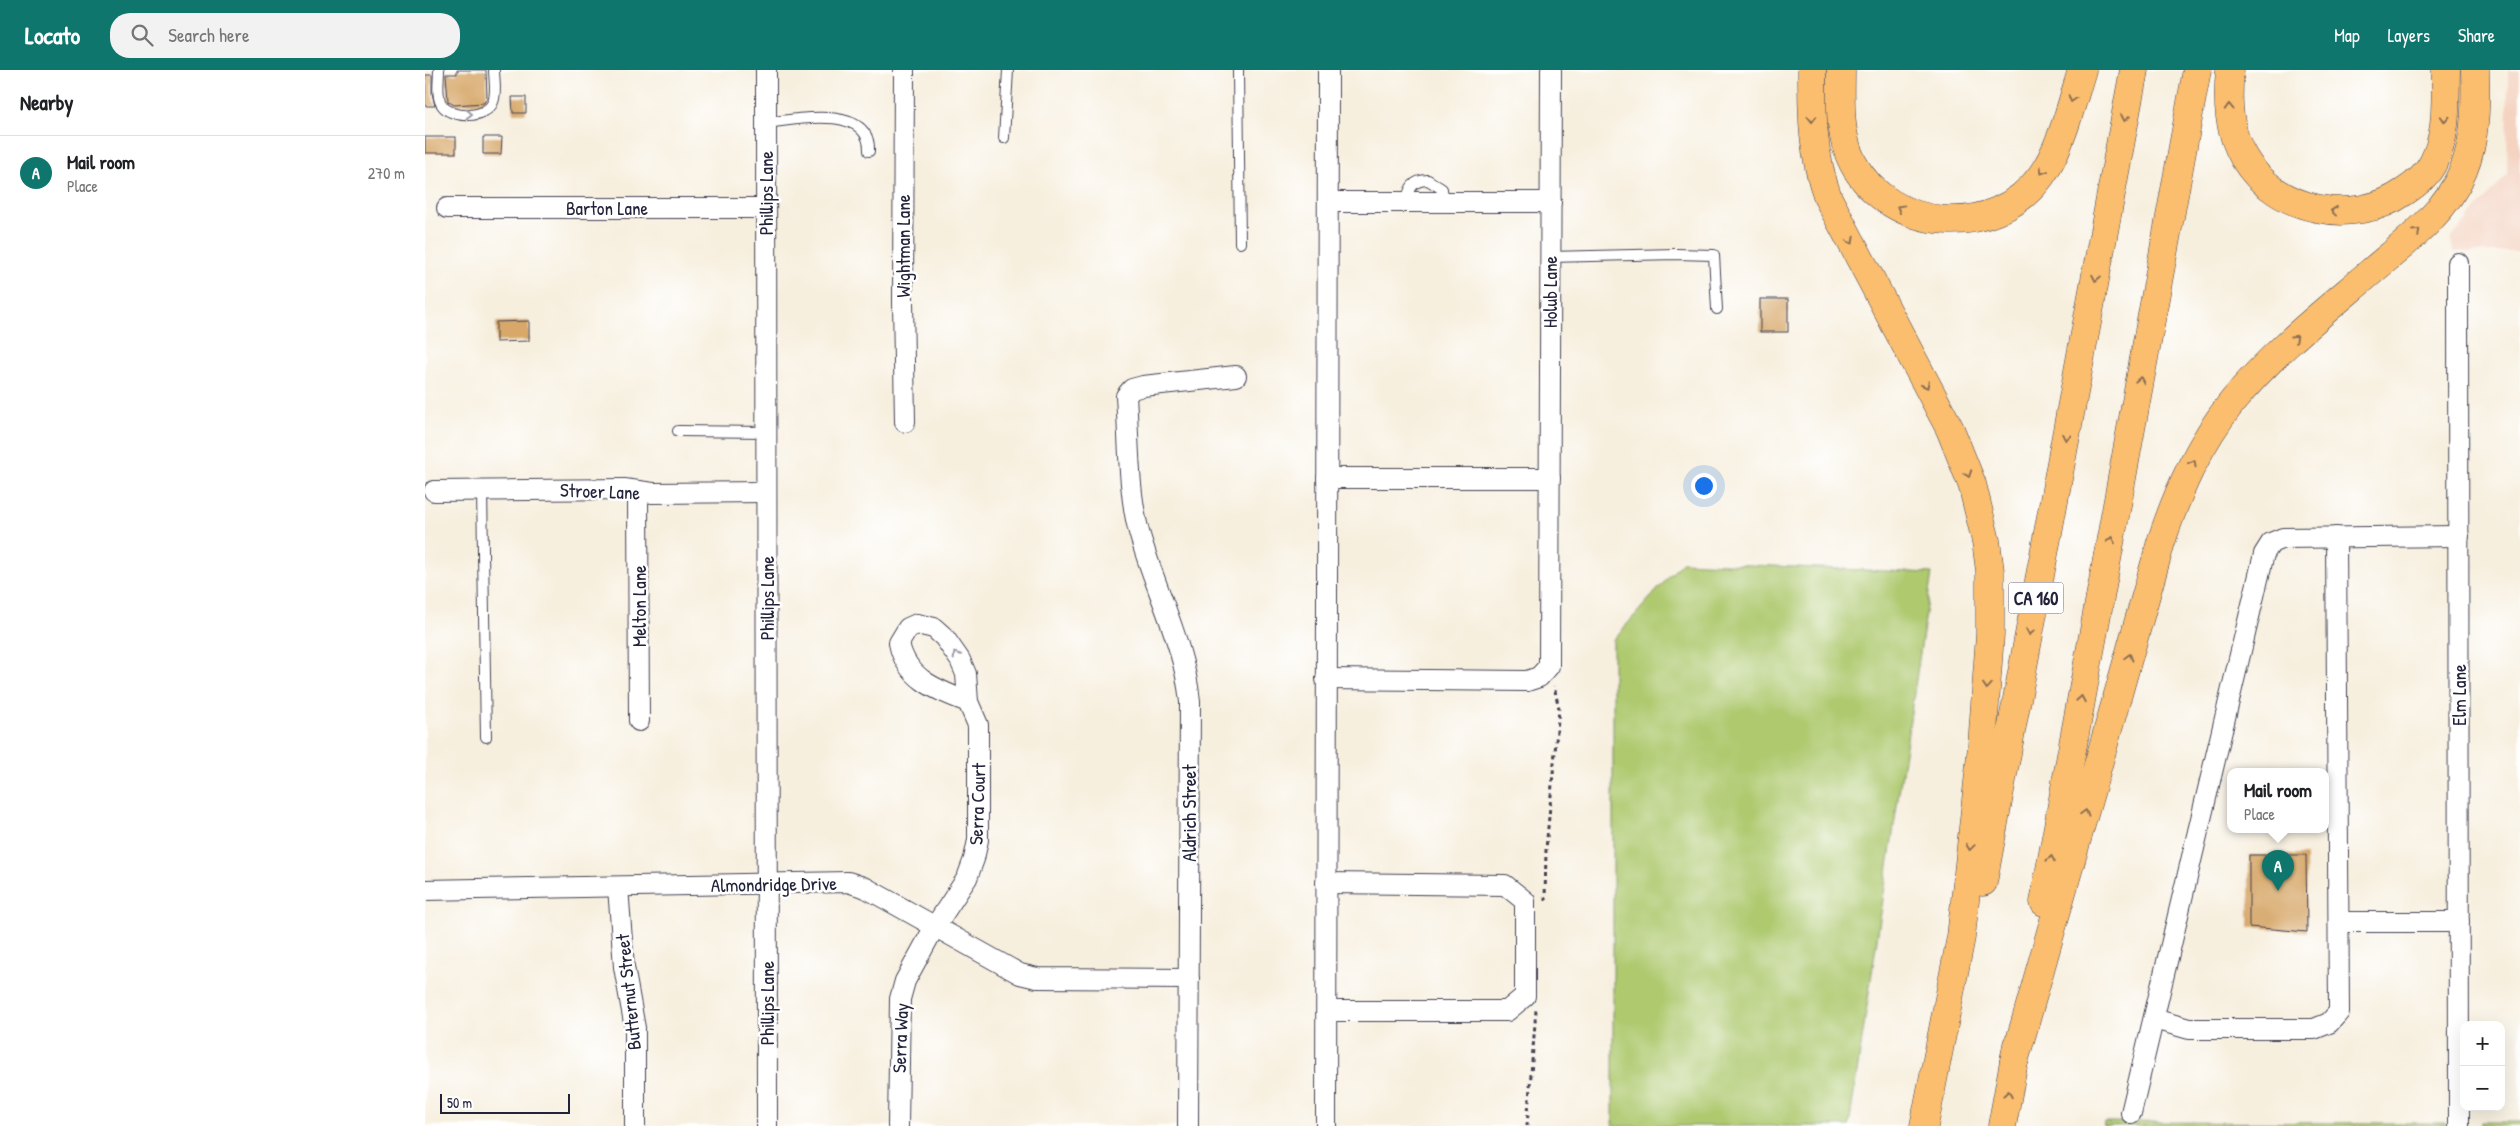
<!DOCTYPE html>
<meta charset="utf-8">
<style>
:root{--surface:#fff;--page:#f2f2f2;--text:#202124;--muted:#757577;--line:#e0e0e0;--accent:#0f766e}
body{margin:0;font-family:"Patrick Hand",sans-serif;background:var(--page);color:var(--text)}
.controls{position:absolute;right:15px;bottom:15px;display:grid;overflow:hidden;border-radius:10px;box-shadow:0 5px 20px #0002}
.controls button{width:45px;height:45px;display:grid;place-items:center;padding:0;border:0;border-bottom:1px solid var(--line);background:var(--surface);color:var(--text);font:25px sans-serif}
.scale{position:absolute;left:15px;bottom:12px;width:130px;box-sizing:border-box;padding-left:5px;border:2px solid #22223b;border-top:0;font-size:14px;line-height:18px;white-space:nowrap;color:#22223b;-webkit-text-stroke:4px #fff;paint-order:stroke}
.you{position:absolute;left:1278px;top:415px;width:18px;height:18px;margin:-12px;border:4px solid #fff;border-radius:50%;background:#1a73e8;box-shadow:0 0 0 8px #1a73e833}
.badge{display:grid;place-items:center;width:32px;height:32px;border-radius:50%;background:var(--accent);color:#fff;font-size:16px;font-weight:700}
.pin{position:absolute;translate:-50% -41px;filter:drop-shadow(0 1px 2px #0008)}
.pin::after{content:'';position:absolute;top:26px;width:18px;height:15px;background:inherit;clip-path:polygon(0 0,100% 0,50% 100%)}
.popup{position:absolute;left:1802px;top:698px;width:102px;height:65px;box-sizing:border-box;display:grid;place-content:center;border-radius:10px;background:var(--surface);filter:drop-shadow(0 1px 4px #0005);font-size:16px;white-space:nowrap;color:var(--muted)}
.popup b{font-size:19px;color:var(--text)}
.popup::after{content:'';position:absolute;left:50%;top:100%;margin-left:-10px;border:10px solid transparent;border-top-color:var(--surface)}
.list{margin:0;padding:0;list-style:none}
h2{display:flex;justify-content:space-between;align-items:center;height:65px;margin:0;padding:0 20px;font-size:21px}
h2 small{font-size:16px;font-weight:400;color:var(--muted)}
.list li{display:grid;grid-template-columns:32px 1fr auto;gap:15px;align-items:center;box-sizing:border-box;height:75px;padding:0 20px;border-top:1px solid var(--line)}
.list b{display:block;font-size:19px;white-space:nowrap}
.list p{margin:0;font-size:16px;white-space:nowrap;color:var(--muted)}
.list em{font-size:16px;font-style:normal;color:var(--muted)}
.icon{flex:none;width:28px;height:28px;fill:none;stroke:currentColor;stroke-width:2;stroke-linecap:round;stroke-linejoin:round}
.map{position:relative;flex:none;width:2095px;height:1056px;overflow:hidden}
header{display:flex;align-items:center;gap:30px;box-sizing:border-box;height:70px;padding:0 25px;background:var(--accent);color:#fff}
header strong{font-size:24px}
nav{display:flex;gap:28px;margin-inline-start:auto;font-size:18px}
.search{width:350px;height:45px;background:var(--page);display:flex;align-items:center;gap:12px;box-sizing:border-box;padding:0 18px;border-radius:20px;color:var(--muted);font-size:19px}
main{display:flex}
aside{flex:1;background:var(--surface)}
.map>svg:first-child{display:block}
.built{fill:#f4d3c1}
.green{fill:#aec96e;stroke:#687654}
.building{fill:#d7a86b}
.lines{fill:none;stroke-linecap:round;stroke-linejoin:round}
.lane-casing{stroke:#424153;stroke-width:12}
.street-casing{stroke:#424153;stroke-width:22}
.highway-casing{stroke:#424153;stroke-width:29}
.path{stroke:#424153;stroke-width:3;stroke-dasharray:4 4;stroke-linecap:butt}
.lane{stroke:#fff;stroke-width:10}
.street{stroke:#fff;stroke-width:20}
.highway{stroke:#fbbe6e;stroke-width:28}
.oneway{stroke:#8e7054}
.oneway2{stroke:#9c9ca7}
.labels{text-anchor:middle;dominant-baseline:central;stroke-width:5;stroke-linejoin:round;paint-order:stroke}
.shield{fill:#fff;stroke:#646476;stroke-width:1}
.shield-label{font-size:18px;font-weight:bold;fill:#22223b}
.street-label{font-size:19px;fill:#22223b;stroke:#fff}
</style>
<header>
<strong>Locato</strong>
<div class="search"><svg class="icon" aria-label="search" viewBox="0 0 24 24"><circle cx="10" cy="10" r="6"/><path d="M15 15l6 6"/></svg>Search here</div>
<nav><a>Map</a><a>Layers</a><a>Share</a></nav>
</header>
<main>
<aside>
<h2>Nearby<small></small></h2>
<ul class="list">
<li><span class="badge">A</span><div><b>Mail room</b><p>Place</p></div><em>270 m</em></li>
</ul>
</aside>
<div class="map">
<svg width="2095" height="1056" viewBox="0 0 2095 1056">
<rect width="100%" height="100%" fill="#fff"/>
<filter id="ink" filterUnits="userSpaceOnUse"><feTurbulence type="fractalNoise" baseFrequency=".02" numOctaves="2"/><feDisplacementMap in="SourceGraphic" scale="10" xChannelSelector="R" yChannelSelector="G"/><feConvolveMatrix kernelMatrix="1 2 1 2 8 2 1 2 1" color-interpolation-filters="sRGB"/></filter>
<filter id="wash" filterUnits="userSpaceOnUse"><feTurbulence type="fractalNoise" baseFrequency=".0096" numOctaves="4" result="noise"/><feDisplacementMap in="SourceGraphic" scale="20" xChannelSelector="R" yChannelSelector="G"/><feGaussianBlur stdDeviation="1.12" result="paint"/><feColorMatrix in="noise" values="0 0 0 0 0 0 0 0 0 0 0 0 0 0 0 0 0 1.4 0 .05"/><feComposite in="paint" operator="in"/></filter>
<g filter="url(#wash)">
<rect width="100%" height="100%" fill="#f7efde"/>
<!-- built -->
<path class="built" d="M2083 0H2095V182H2028L2027 167 2082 105Z"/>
<!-- green -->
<g class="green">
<path d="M1257 492 1507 503 1424 1056H1188V570Z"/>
<path d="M1679 1052 2020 1053V1056H1678Z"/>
<rect x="2056" y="1052" width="39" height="4"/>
</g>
<g id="blocks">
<!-- building -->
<g class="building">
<path d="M32 0H61L62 28 59 33 29 35 23 31 21 4H32Z"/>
<path d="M0 5H7V23L10 36H0Z"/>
<path d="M87 27H101V43H88Z"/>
<rect x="0" y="67" width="31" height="16"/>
<path d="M58 67H77L76 84H58Z"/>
<rect x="1335" y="229" width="28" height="33"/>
<path d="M104 251V271L71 272V252Z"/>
<path d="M1824 785H1881L1882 862 1824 857Z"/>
</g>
</g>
</g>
<g filter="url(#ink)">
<use href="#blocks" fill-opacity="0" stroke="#424153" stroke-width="1"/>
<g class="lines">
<defs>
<g id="lane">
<path d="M14 0C14 10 11 27 17 35 27 49 61 49 68 32 72 23 69 9 69 0"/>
<path d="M813 0 815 173"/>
<path d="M341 53C370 49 446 34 444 81"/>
<path d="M579 68 583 0"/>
<path d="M982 131C984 118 988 110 1003 110L1017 119 1019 132"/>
<path d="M1124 187 1251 184 1289 185 1292 239"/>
<path d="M253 361 341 362"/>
<path d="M57 420 61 667"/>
</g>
<g id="street">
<path d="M341 0 342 1056"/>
<path d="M479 0 478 231 480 352"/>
<path d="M904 132H1126"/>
<path d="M22 138H341"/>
<path d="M2033 193 2034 1056"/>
<path d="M902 408H1125"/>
<path d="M9 421 199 419 228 423 341 422"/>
<path d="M213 421 214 651"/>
<path d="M901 609 1102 611 1114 607 1124 596 1126 0"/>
<path d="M901 813 1080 815 1100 831V926L1082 941H902"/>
<path d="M193 817 199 897 210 958V1056"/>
<path d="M0 820 423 812 441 818 595 904 612 908 764 909"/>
<path d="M1914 852H2034"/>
<path d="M1729 949 1764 959H1889L1904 953 1914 942 1911 467"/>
<path d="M1706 1043 1839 484 1846 473 1858 468 2034 466"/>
<path d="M473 1056 475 929 480 911 509 858 542 808 549 789 553 770V655L543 632 541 604 535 590 519 567 509 558 492 554 483 558 474 573C481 609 512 620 543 632"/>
<path d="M763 1056 765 632C759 572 730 520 714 462 703 422 704 368 701 326L707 319 718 316 811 306"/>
<path d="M901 1056 903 0"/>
</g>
<g id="highway">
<path d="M1387 0C1387 46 1387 84 1403 128L1525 359 1547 414 1561 471 1565 501V564L1557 676 1536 867 1499 1056"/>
<path d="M1416 0C1416 31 1413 64 1428 93 1465 162 1569 171 1616 106 1636 79 1647 32 1657 0"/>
<path d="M1805 0C1802 31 1803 61 1819 88 1851 142 1929 157 1979 122 1990 115 2002 105 2008 93 2023 64 2020 32 2021 0"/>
<path d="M1558 812 1709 0"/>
<path d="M1619 832 1772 0"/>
<path d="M1589 992 1736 472C1753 421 1774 373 1808 331 1848 282 1899 242 1947 201 1980 173 2021 143 2038 101 2051 70 2051 34 2050 0"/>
<path d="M1577 1056 1592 975"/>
</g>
</defs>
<!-- lane casing -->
<use href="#lane" class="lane-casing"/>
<!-- street casing -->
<use href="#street" class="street-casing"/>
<!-- highway casing -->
<use href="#highway" class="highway-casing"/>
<!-- path -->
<g class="path">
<path d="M1120 831 1121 779 1134 639 1129 616"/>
<path d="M1102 1056 1111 940"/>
</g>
<!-- lane -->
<use href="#lane" class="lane"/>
<!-- street -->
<use href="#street" class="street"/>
<!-- highway -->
<use href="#highway" class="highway"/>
</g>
<!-- one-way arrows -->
<defs><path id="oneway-chevron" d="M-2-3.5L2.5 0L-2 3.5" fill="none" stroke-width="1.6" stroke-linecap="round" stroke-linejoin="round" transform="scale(1.25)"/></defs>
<g class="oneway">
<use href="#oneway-chevron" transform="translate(1647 29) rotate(108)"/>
<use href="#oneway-chevron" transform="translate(1804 37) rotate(-92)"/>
<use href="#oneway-chevron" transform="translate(1700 48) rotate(101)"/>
<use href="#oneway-chevron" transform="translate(1387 49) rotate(89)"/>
<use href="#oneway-chevron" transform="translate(2020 49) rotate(93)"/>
<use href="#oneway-chevron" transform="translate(1618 101) rotate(121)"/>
<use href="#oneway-chevron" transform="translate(1475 138) rotate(-151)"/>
<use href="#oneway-chevron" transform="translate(1909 141) rotate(-174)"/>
<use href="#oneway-chevron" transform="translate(1992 162) rotate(-44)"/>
<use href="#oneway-chevron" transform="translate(1426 171) rotate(62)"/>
<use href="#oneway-chevron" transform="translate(1671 208) rotate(101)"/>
<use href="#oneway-chevron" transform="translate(1870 268) rotate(-43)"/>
<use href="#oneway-chevron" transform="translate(1715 310) rotate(-80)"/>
<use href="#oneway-chevron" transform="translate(1501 315) rotate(62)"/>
<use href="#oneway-chevron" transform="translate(1641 367) rotate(101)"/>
<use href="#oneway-chevron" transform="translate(1768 393) rotate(-62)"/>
<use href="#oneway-chevron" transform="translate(1543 404) rotate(70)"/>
<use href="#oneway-chevron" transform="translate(1686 470) rotate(-80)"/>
<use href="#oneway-chevron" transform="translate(1605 562) rotate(101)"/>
<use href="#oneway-chevron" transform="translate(1704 587) rotate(-74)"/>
<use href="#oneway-chevron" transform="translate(1562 616) rotate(94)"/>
<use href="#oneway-chevron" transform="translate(1656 629) rotate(-80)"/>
<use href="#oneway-chevron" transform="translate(1660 743) rotate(-74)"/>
<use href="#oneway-chevron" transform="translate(1545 777) rotate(98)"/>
<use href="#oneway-chevron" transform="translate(1626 789) rotate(-80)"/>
<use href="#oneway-chevron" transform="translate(1583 1024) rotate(-80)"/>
</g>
<g class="oneway2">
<use href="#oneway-chevron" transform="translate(44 44) rotate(1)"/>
<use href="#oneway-chevron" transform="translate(531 585) rotate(-123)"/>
</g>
</g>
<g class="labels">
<!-- shield labels -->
<rect class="shield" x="1583.5" y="512.5" width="55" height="31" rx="4"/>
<g class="shield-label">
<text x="1611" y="528">CA 160</text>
</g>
<!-- street labels -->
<g class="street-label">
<text transform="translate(341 123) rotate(-90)">Phillips Lane</text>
<text x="182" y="138">Barton Lane</text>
<text transform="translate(478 176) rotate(-90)">Wightman Lane</text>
<text transform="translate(1125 222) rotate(-90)">Holub Lane</text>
<text transform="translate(175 421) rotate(2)">Stroer Lane</text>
<text transform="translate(342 528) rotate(-90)">Phillips Lane</text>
<text transform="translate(214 536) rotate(-90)">Melton Lane</text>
<text transform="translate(2034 625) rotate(-90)">Elm Lane</text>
<text transform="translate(552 734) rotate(-88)">Serra Court</text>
<text transform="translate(764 743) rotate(-90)">Aldrich Street</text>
<text transform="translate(349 814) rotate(-1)">Almondridge Drive</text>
<text transform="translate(203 922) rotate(-96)">Butternut Street</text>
<text transform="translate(342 933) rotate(-90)">Phillips Lane</text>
<text transform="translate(475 968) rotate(-88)">Serra Way</text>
</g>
</g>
</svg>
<div class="controls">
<button>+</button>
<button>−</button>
</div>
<div class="scale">50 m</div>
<div class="you"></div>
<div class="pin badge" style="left:1853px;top:821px">A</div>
<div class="popup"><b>Mail room</b>Place</div>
</div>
</main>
